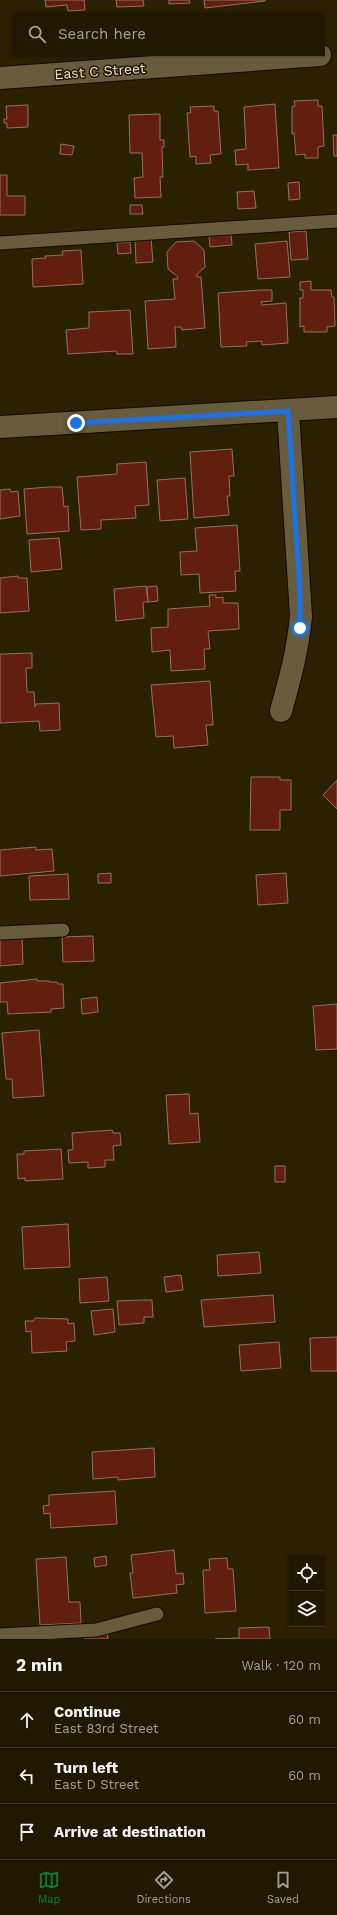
<!DOCTYPE html>
<meta charset="utf-8">
<style>
:root{--surface:#201902;--page:#2d2611;--text:#f1f3f6;--muted:#a2a099;--line:#3d3824;--accent:#0b8043}
body{margin:0;font-family:"Work Sans",sans-serif;background:var(--page);color:var(--text)}
.controls{position:absolute;right:12px;bottom:12px;display:grid;overflow:hidden;border-radius:0px;box-shadow:0 1px 3px #0004}
.controls button{width:36px;height:36px;display:grid;place-items:center;padding:0;border:0;border-bottom:1px solid var(--line);background:var(--surface);color:var(--text);font:20px sans-serif}
.stop{position:absolute;width:12px;height:12px;margin:-9px;border:3px solid #1a73e8;border-radius:50%;background:#fff}
.stop.end{background:#1a73e8;border-color:#fff;box-shadow:0 1px 4px #0008}
.list{margin:0;padding:0;list-style:none}
h2{display:flex;justify-content:space-between;align-items:center;height:52px;margin:0;padding:0 16px;font-size:17px}
h2 small{font-size:13px;font-weight:400;color:var(--muted)}
.list li{display:grid;grid-template-columns:26px 1fr auto;gap:12px;align-items:center;box-sizing:border-box;height:56px;padding:0 16px;border-top:1px solid var(--line)}
.list b{display:block;font-size:15px;white-space:nowrap}
.list p{margin:0;font-size:13px;white-space:nowrap;color:var(--muted)}
.list em{font-size:13px;font-style:normal;color:var(--muted)}
.icon{flex:none;width:22px;height:22px;fill:none;stroke:currentColor;stroke-width:2;stroke-linecap:round;stroke-linejoin:round}
.map{position:relative;flex:none;width:337px;height:1639px;overflow:hidden}
.search{position:absolute;background:var(--surface);box-shadow:0 1px 3px #0004;left:12px;right:12px;top:12px;height:44px;display:flex;align-items:center;gap:10px;box-sizing:border-box;padding:0 14px;border-radius:0px;color:var(--muted);font-size:15px}
.sheet{height:220px;background:var(--surface)}
nav{display:flex;justify-content:space-around;align-items:center;box-sizing:border-box;height:56px;border-top:1px solid var(--line);background:var(--surface);font-size:11px;color:var(--muted)}
nav a{display:grid;justify-items:center;gap:2px}
nav .on{color:var(--accent)}
.map>svg:first-child{display:block}
.building{fill:#631f0d;stroke:#947066}
.lines{fill:none;stroke-linecap:round;stroke-linejoin:round}
.lane-casing{stroke:#110b00;stroke-width:15}
.street-casing{stroke:#110b00;stroke-width:24}
.lane{stroke:#675d3d;stroke-width:13}
.street{stroke:#675d3d;stroke-width:22}
.route{stroke:#1a73e8;stroke-width:5}
.labels{text-anchor:middle;dominant-baseline:central;stroke-width:3;stroke-linejoin:round;paint-order:stroke}
.street-label{font-size:14px;fill:#ede8d6;stroke:#201800}
</style>
<div class="map">
<svg width="337" height="1639" viewBox="0 0 337 1639">
<rect width="100%" height="100%" fill="#2a2102"/>
<!-- building -->
<g class="building">
<path d="M45 0H84L85 10 68 11 67 5 46 7Z"/>
<path d="M116 0H143L144 6 117 7Z"/>
<path d="M169 0H189L190 3 169 4Z"/>
<path d="M204 0H265V1L205 8Z"/>
<path d="M318 100V106H322L324 146 318 147V158H305V154L296 155 294 133 292 134V107L295 106 294 101Z"/>
<path d="M275 104 279 168 248 170V164L236 165 235 150 246 149 244 107Z"/>
<path d="M28 105V127L7 128V123H4V119H7L6 106Z"/>
<path d="M214 106V111H218L221 154 210 155 211 163 196 164V156L190 157 187 113H191L190 107Z"/>
<path d="M160 114V140H164V147H162L163 177H160L161 197 135 198 134 178 143 177 142 153H130L129 115Z"/>
<path d="M333 135H337V156H334Z"/>
<path d="M61 144 74 146 72 155 60 154Z"/>
<path d="M0 175H7V196H25V215H0Z"/>
<path d="M299 182 300 199 289 200 288 183Z"/>
<path d="M254 191 256 208 238 209 237 192Z"/>
<path d="M130 205H142L143 214H130Z"/>
<path d="M306 231 308 259 291 260 289 232Z"/>
<path d="M231 234 232 245 210 247 209 236Z"/>
<path d="M135 238H151L153 262 136 263Z"/>
<path d="M194 241 204 250 205 267 197 274V277H201L205 328 182 330 181 327H175L176 347 148 349 145 301 175 299 173 279H178L177 276 168 269 167 252 176 242Z"/>
<path d="M287 241 290 277 258 279 255 244Z"/>
<path d="M130 242 131 253 118 254 117 243Z"/>
<path d="M81 250 83 284 33 287 32 259 46 258 45 256 63 255 62 251Z"/>
<path d="M311 281V290H331L332 297H334L335 326 327 327V332H304V326L300 327V298H303V290H300V282Z"/>
<path d="M261 290H272V301L261 302 262 305 286 303 288 343 262 345V341L246 342 247 346 221 347 218 293Z"/>
<path d="M130 310 133 354H117L116 351 68 354 66 330 89 328V312Z"/>
<path d="M232 449 234 476H229L230 496H227L229 515 194 518 190 452Z"/>
<path d="M146 462 149 505 135 506 136 518 101 520V529L81 530 77 477 117 474V464Z"/>
<path d="M185 478 188 519 160 521 157 480Z"/>
<path d="M49 487H62L64 507 68 506 69 531 27 534 24 489Z"/>
<path d="M10 489 11 492 18 491 20 516 0 519V490Z"/>
<path d="M237 525 240 571H235L236 591 200 593 199 574 181 575 180 552 197 551 195 528Z"/>
<path d="M59 538 62 569 31 572 29 540Z"/>
<path d="M18 576V578H27L29 611 0 613V578Z"/>
<path d="M146 586 148 602H143L144 618 116 621 114 589Z"/>
<path d="M157 586 158 601 148 602 147 587Z"/>
<path d="M209 595H216V598L223 597V603H238L239 629 208 631 210 649H204L205 669 171 671 170 650 152 652 151 628 168 627V609L210 606Z"/>
<path d="M32 653V668H26L27 692H34L35 707 36 704 59 703 60 730 40 731 39 721 0 723V654Z"/>
<path d="M210 681 213 725H206L208 745 174 748 173 736 156 737 151 685Z"/>
<path d="M251 777H280V780H291V810H280V830H250Z"/>
<path d="M337 780V809L323 795Z"/>
<path d="M36 847V850L52 849 54 871 0 876V850Z"/>
<path d="M111 873V883H98V874Z"/>
<path d="M286 873 288 903 258 905 256 875Z"/>
<path d="M68 874 69 899 30 900 29 876Z"/>
<path d="M22 936 23 964 0 966V938Z"/>
<path d="M93 936 94 961 63 962 62 937Z"/>
<path d="M37 979V981H49V982H57L58 984H63L64 1008 51 1009V1012L8 1014 7 1002H0V983Z"/>
<path d="M97 997 98 1012 82 1014 81 999Z"/>
<path d="M337 1004V1049L316 1050 313 1006Z"/>
<path d="M39 1030 44 1096 13 1098 12 1079H6L2 1033Z"/>
<path d="M189 1094 190 1114 198 1113 200 1142 169 1144 166 1095Z"/>
<path d="M112 1130 113 1133H120L121 1145 113 1146 114 1160H105V1167L88 1168V1162L69 1163 68 1150H73L72 1133Z"/>
<path d="M61 1149 63 1179 25 1181V1178L18 1179 17 1154H24V1151Z"/>
<rect x="275" y="1166" width="10" height="16"/>
<path d="M68 1224 70 1267 24 1269 22 1227Z"/>
<path d="M259 1252 261 1273 218 1276 217 1255Z"/>
<path d="M181 1275 183 1290 166 1292 164 1277Z"/>
<path d="M107 1277 109 1301 80 1303 79 1279Z"/>
<path d="M273 1295 275 1322 204 1327 201 1300Z"/>
<path d="M142 1300H152L153 1317H144V1323L119 1325 117 1301Z"/>
<path d="M113 1309 115 1332 94 1335 91 1311Z"/>
<path d="M35 1318 68 1319V1324L74 1323 75 1341 66 1342 67 1351 32 1353 31 1331 26 1332 25 1321H33Z"/>
<path d="M337 1337V1371H311L310 1338Z"/>
<path d="M279 1342 281 1368 241 1371 239 1345Z"/>
<path d="M154 1448 155 1477 118 1480V1477L93 1479 92 1452Z"/>
<path d="M115 1491 117 1524 51 1528 50 1513 44 1514 43 1506 49 1505V1495Z"/>
<path d="M174 1550 176 1574 183 1573 184 1584 176 1585 177 1593 133 1598 130 1573H133L131 1555Z"/>
<path d="M106 1556 107 1565 95 1567 94 1558Z"/>
<path d="M66 1557 69 1602H80L81 1623 40 1625 36 1559Z"/>
<path d="M227 1558 228 1569H233L236 1611 205 1613 203 1570H210L209 1559Z"/>
<path d="M269 1627 270 1639H215L239 1638V1628Z"/>
<path d="M107 1631 108 1639H85V1633Z"/>
</g>
<g class="lines">
<defs>
<g id="lane">
<path d="M0 243 337 221"/>
<path d="M0 933 63 930"/>
<path d="M0 1635 96 1630 157 1614"/>
</g>
<g id="street">
<path d="M0 78 320 55"/>
<path d="M0 427 337 407"/>
<path d="M281 711C290 679 298 649 301 616L288 411"/>
</g>
</defs>
<!-- lane casing -->
<use href="#lane" class="lane-casing"/>
<!-- street casing -->
<use href="#street" class="street-casing"/>
<!-- lane -->
<use href="#lane" class="lane"/>
<!-- street -->
<use href="#street" class="street"/>
</g>
<g class="lines">
<!-- route -->
<path class="route" d="M76 423 288 411 300 593V628"/>
</g>
<g class="labels">
<!-- street labels -->
<g class="street-label">
<text transform="translate(100 71) rotate(-4)">East C Street</text>
</g>
</g>
</svg>
<div class="controls">
<button><svg class="icon" aria-label="locate" viewBox="0 0 24 24"><circle cx="12" cy="12" r="6"/><path d="M12 2v4M12 18v4M2 12h4M18 12h4"/></svg></button>
<button><svg class="icon" aria-label="layers" viewBox="0 0 24 24"><path d="M12 4l9 5-9 5-9-5zM3 14l9 5 9-5"/></svg></button>
</div>
<div class="stop" style="left:300px;top:628px"></div>
<div class="stop end" style="left:76px;top:423px"></div>
<div class="search"><svg class="icon" aria-label="search" viewBox="0 0 24 24"><circle cx="10" cy="10" r="6"/><path d="M15 15l6 6"/></svg>Search here</div>
</div>
<section class="sheet">
<h2>2 min<small>Walk · 120 m</small></h2>
<ul class="list">
<li><svg class="icon" aria-label="ahead" viewBox="0 0 24 24"><path d="M12 20V5M6 11l6-6 6 6"/></svg><div><b>Continue</b><p>East 83rd Street</p></div><em>60 m</em></li>
<li><svg class="icon" aria-label="left" viewBox="0 0 24 24"><path d="M17 20v-9H6M10 6l-5 5 5 5"/></svg><div><b>Turn left</b><p>East D Street</p></div><em>60 m</em></li>
<li><svg class="icon" aria-label="arrive" viewBox="0 0 24 24"><path d="M6 21V4h12l-3 4 3 4H6"/></svg><div><b>Arrive at destination</b></div></li>
</ul>
</section>
<nav>
<a class="on"><svg class="icon" aria-label="map" viewBox="0 0 24 24"><path d="M3 6l6-2 6 2 6-2v14l-6 2-6-2-6 2zM9 4v14M15 6v14"/></svg>Map</a>
<a><svg class="icon" aria-label="directions" viewBox="0 0 24 24"><path d="M12 3l9 9-9 9-9-9zM9 14v-3h6M13 9l2 2-2 2"/></svg>Directions</a>
<a><svg class="icon" aria-label="saved" viewBox="0 0 24 24"><path d="M7 4h10v16l-5-4-5 4z"/></svg>Saved</a>
</nav>
